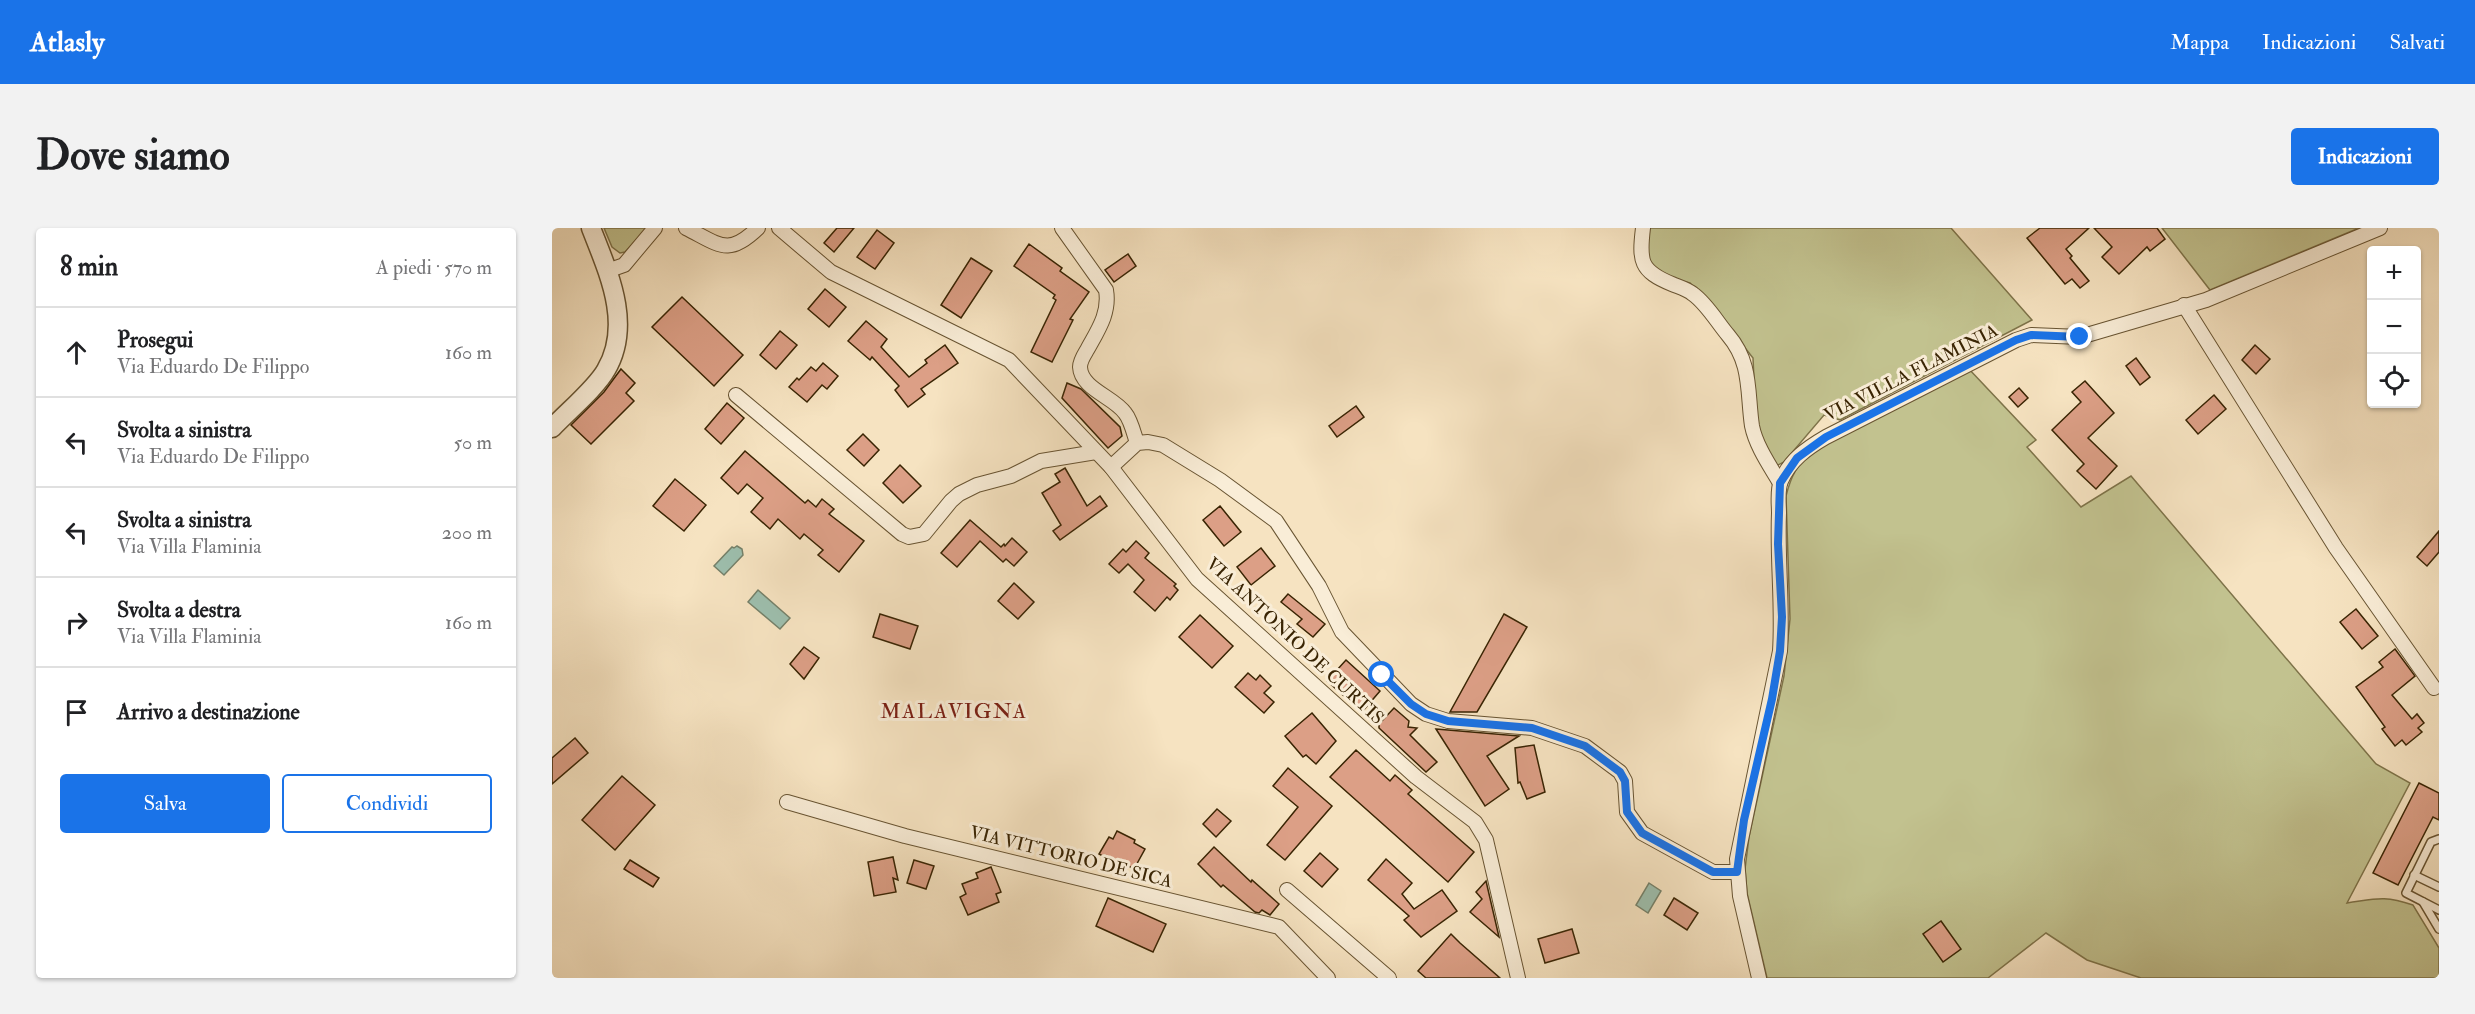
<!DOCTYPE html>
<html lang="it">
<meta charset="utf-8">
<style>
:root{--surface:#fff;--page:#f2f2f2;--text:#202124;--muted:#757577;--line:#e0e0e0;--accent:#1a73e8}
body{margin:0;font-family:"IM FELL Double Pica",serif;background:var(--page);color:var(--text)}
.controls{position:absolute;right:18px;top:18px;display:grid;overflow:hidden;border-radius:6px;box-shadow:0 2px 4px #0004}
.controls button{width:54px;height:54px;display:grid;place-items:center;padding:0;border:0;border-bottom:2px solid var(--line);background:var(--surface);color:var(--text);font:30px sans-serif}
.stop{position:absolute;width:18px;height:18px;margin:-14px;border:4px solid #1a73e8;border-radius:50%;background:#fff}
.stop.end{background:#1a73e8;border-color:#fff;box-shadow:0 2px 6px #0008}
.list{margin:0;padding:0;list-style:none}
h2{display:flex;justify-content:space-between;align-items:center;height:78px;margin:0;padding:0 24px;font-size:26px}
h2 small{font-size:20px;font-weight:400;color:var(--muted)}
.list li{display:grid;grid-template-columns:39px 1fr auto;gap:18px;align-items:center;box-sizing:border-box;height:90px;padding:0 24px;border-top:2px solid var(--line)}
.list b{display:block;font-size:22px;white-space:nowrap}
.list p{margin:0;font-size:20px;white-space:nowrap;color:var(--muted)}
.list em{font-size:20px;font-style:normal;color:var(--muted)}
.actions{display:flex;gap:12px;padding:18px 24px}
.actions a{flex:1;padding:14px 0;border:2px solid var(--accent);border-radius:6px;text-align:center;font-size:21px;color:var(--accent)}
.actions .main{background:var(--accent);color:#fff}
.icon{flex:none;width:33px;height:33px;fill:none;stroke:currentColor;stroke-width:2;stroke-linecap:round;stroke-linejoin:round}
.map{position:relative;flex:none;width:1887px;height:750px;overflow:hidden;border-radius:6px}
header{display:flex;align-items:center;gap:36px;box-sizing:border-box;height:84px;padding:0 30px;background:var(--accent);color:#fff}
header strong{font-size:28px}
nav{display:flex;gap:33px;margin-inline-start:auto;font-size:21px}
.intro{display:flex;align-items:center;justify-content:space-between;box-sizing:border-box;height:144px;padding:0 36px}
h1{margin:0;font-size:42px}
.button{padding:15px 27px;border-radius:6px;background:var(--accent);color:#fff;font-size:21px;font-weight:700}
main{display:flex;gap:36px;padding:0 36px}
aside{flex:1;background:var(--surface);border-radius:6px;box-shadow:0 2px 4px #0004}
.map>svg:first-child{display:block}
.green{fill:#c2c28f;stroke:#7e7349;stroke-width:1.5}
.water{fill:#9dbfae;stroke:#75816a;stroke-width:1.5}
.building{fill:#dc9f86;stroke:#392403;stroke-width:1.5}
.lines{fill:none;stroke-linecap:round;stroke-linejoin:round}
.service-casing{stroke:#685432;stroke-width:10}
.minor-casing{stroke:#685432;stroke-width:16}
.tertiary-casing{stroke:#685432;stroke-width:21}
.service{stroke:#f9edd7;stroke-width:7}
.minor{stroke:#f9edd7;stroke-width:14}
.tertiary{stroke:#f9edd7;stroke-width:18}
.route{stroke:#1a73e8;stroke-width:8}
.labels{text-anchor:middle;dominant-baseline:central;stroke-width:6;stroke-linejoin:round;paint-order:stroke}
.street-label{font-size:18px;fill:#392403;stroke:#f9edd7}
.quarter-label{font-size:21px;letter-spacing:1.5px;fill:#7a1f14;stroke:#f9edd7}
</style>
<header>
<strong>Atlasly</strong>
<nav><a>Mappa</a><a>Indicazioni</a><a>Salvati</a></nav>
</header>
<div class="intro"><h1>Dove siamo</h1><a class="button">Indicazioni</a></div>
<main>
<aside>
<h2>8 min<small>A piedi · 570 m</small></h2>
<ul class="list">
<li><svg class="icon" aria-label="ahead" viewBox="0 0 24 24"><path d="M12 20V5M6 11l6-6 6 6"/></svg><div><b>Prosegui</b><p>Via Eduardo De Filippo</p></div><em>160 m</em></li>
<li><svg class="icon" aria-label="left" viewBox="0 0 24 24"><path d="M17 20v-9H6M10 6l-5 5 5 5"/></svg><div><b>Svolta a sinistra</b><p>Via Eduardo De Filippo</p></div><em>50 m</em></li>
<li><svg class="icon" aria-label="left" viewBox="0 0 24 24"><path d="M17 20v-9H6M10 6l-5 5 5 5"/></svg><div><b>Svolta a sinistra</b><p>Via Villa Flaminia</p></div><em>200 m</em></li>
<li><svg class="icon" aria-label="right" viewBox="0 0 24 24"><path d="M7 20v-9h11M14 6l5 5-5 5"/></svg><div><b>Svolta a destra</b><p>Via Villa Flaminia</p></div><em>160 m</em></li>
<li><svg class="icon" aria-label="arrive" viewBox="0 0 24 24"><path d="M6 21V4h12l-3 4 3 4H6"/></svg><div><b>Arrivo a destinazione</b></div></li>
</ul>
<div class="actions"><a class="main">Salva</a><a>Condividi</a></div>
</aside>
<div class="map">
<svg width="1887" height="750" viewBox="0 0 1887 750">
<rect width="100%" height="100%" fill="#f6e3c1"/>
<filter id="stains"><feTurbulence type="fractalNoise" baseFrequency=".00333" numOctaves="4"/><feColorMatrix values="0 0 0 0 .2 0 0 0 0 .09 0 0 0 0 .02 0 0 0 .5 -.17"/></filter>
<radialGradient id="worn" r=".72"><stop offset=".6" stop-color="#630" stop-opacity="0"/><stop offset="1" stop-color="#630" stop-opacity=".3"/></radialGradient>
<!-- green -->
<g class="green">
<path d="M52 0H95L73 24 68 25 60 19Z"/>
<path d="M1096 0H1399L1480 92 1288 192 1272 187 1232 234 1224 238 1204 196 1201 130 1169 89 1138 55 1114 49 1097 38 1094 11Z"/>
<path d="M1610 0H1807L1658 62Z"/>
<path d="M1416 140 1484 212 1475 219 1529 279 1579 248 1824 536 1858 555 1795 675C1824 671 1831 667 1861 677L1887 720V750H1589L1535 732 1494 705 1436 750H1215L1195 665 1193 641 1197 609 1232 448 1238 391 1234 268C1239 248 1245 237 1260 223Z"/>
</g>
<!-- water -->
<g class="water">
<path d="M185 318 190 321 191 327 172 347 162 338 180 319 182 320Z"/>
<path d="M206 362 238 390 228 401 196 374Z"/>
<path d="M1097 655 1109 663 1096 685 1084 677Z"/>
</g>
<!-- building -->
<g class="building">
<path d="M285 0H302L282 24 272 15Z"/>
<path d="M1488 0H1537L1514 21 1520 28 1518 30 1537 53 1528 60 1520 51 1513 56 1475 10Z"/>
<path d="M1542 0H1605L1613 11 1598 23 1595 19 1567 46 1550 29 1560 19Z"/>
<path d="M325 2 342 15 323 41 305 29Z"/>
<path d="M477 16 510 40 508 43 537 64 518 91 521 92 500 134 479 124 504 72 501 70 503 67 462 38Z"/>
<path d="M576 26 584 38 562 54 553 42Z"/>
<path d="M419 30 440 43 409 90 389 77Z"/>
<path d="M273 61 294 79 277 99 256 81Z"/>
<path d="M130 69 191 127 162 158 100 99Z"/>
<path d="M314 93 335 111 329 119 357 149 375 135 373 132 393 117 406 135 369 161 373 166 356 179 343 162 347 158 320 129 318 132 296 113Z"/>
<path d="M228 103 245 117 224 141 208 127Z"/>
<path d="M1703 117 1718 131 1704 146 1690 132Z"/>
<path d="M1584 130 1598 149 1588 157 1574 138Z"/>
<path d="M271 135 286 148 275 161 270 157 255 174 237 159 245 150 247 152 259 139 264 143Z"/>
<path d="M69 141 83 155 74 165 82 173 39 216 19 197 52 164Z"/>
<path d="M1533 153 1562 185 1536 210 1565 238 1544 261 1525 243 1532 236 1500 202 1529 174 1520 164Z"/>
<path d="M515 155 529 161 568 199 570 208 556 220 510 170Z"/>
<path d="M1467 160 1476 170 1466 179 1457 169Z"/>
<path d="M1662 167 1674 181 1646 206 1634 192Z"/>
<path d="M175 175 192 190 169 216 153 201Z"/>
<path d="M804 178 812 189 785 209 777 198Z"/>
<path d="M311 206 327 222 312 238 295 222Z"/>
<path d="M193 223 253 275 256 272 264 279 270 271 282 281 277 286 312 313 287 344 266 327 271 322 252 306 248 311 226 291 218 301 199 284 211 270 195 256 186 266 169 250Z"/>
<path d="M348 237 369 258 351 275 331 255Z"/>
<path d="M513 240 535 278 548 268 555 278 508 312 501 303 509 297 490 265 508 254 503 246Z"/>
<path d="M123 251 154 277 132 303 101 278Z"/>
<path d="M668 278 689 304 672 318 651 292Z"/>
<path d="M418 292 449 319 452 316 453 318 460 310 475 324 462 338 454 331 451 334 428 313 405 339 389 325Z"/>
<path d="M1887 303V324L1875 338 1865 329Z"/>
<path d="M584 313 597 325 593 330 624 356 622 358 626 362 618 372 615 369 603 383 582 364 592 352 576 336 567 345 557 336 571 321 574 324Z"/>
<path d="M709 320 723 338 699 357 685 339Z"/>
<path d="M462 355 482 374 466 391 446 373Z"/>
<path d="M736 366 773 396 761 409 745 396 750 391 729 374Z"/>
<path d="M1804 381 1826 408 1810 421 1788 394Z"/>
<path d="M328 386 366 398 358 421 321 409Z"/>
<path d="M952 386 975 399 925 484H898Z"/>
<path d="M648 387 681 418 660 440 627 409Z"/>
<path d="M252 419 267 430 252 451 238 436Z"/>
<path d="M1843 421 1863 448 1840 467 1860 491 1865 486 1872 495 1866 500 1870 504 1854 517 1850 512 1843 518 1830 501 1833 499 1804 459 1831 439 1827 434Z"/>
<path d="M794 432 828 463 810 484 775 453Z"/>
<path d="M696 445 704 452 708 447 719 458 712 465 722 474 712 485 683 459Z"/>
<path d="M842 480 857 493 856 499 865 500 858 507 885 534 874 544 827 500V496Z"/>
<path d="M760 485 784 513 764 536 754 527 751 529 733 508Z"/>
<path d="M884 501 967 508 935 528 957 561 933 578Z"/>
<path d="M23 510 36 525 0 556V530Z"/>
<path d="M982 517 993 564 975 571 968 554 966 555 963 520Z"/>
<path d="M804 522 838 553 843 547 860 562 856 566 922 624 896 654 778 549Z"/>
<path d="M736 540 780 578 733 632 715 617 746 579 721 558Z"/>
<path d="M70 548 103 577 63 622 30 592Z"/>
<path d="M1867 555 1887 565V592L1881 589 1846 657 1821 645Z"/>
<path d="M665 581 679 593 664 609 651 596Z"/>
<path d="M565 603 583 612 582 615 593 621 582 641 571 635 569 638 547 626 557 609 561 611Z"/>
<path d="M662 619 699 654 700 652 727 676 718 687 710 682 707 685 703 684 671 657 669 659 646 636Z"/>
<path d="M768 625 786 641 770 659 752 643Z"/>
<path d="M341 629 346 652 341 650 344 664 322 668 316 634Z"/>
<path d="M834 631 860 655 850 666 862 681 890 662 905 683 869 709 852 692 857 688 816 652Z"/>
<path d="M78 632 107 650 101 659 72 641Z"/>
<path d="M362 632 382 638 374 661 355 655Z"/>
<path d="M439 639 449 664 444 666 447 674 416 687 408 669 414 666 410 656 426 650 424 645Z"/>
<path d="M934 653 947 709 918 684 930 671 924 664Z"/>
<path d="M556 670 614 696 601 724 544 698Z"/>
<path d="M1122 670 1146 685 1135 702 1112 687Z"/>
<path d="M1389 693 1409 721 1391 734 1371 706Z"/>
<path d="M1020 701 1027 725 993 735 986 711Z"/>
<path d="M899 706 908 715 948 750H874L866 743Z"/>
</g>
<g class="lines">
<defs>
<g id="service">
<path d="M1887 611 1879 614 1854 665 1887 682"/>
<path d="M1862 647 1887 659"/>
<path d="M1871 674 1887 701"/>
</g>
<g id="minor">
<path d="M134 0C168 17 176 29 206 0"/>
<path d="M227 0 279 44 457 132 559 239 645 351 864 549 923 594 934 612 966 750"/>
<path d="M510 0 554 62C558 85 546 102 535 122 532 127 528 133 528 139 529 161 562 169 573 185 579 192 582 206 585 215"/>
<path d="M1091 0C1087 33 1088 43 1120 56 1127 59 1135 61 1141 66 1155 76 1165 94 1176 107 1200 135 1195 164 1200 198 1204 218 1218 238 1228 255"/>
<path d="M55 43 72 37 103 0"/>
<path d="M1632 77 1784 320 1882 460"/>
<path d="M184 167 350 306 357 309 372 306 399 273 407 266 425 257 459 248 489 233 544 224"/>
<path d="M559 239 585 215 596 214 611 217 668 252 724 293 767 358 790 404 859 476 874 486 896 493 980 500 1033 518 1068 544 1073 553 1075 584 1090 605 1161 644H1185"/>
<path d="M235 574 353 608 727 699 776 750"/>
<path d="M735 662 837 750"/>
<path d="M1207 750 1188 668 1185 631 1228 423C1231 377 1225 331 1227 285 1227 276 1225 262 1229 253 1238 232 1255 220 1274 209L1464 112 1479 107 1528 109 1654 72 1828 0"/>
</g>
<path id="tertiary" d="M0 200C15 184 44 160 54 142 81 96 56 44 39 0"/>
</defs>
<!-- service casing -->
<use href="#service" class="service-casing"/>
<!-- minor casing -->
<use href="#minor" class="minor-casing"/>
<!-- tertiary casing -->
<use href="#tertiary" class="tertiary-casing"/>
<!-- service -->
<use href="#service" class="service"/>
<!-- minor -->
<use href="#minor" class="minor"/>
<!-- tertiary -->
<use href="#tertiary" class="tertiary"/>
</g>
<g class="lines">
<!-- route -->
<path class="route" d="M830 447 859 476 874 486 896 493 980 500 1033 518 1068 544 1073 553 1075 584 1090 605 1161 644H1185L1192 592 1220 471 1228 423 1230 389 1226 316 1228 255 1245 230 1274 209 1464 112 1479 107 1528 109"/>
</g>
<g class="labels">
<!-- street labels -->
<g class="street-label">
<text transform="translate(1359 145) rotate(-27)">VIA VILLA FLAMINIA</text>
<text transform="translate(743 413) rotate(43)">VIA ANTONIO DE CURTIS</text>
<text transform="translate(519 629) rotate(14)">VIA VITTORIO DE SICA</text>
</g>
<!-- quarter labels -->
<g class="quarter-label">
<text x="402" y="483">MALAVIGNA</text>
</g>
</g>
<rect width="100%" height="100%" filter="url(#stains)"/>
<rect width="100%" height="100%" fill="url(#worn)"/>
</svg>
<div class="controls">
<button>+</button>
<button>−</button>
<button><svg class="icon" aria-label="locate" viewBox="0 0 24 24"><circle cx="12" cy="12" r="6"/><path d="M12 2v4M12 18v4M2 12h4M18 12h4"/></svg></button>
</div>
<div class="stop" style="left:830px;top:447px"></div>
<div class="stop end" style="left:1528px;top:109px"></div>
</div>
</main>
